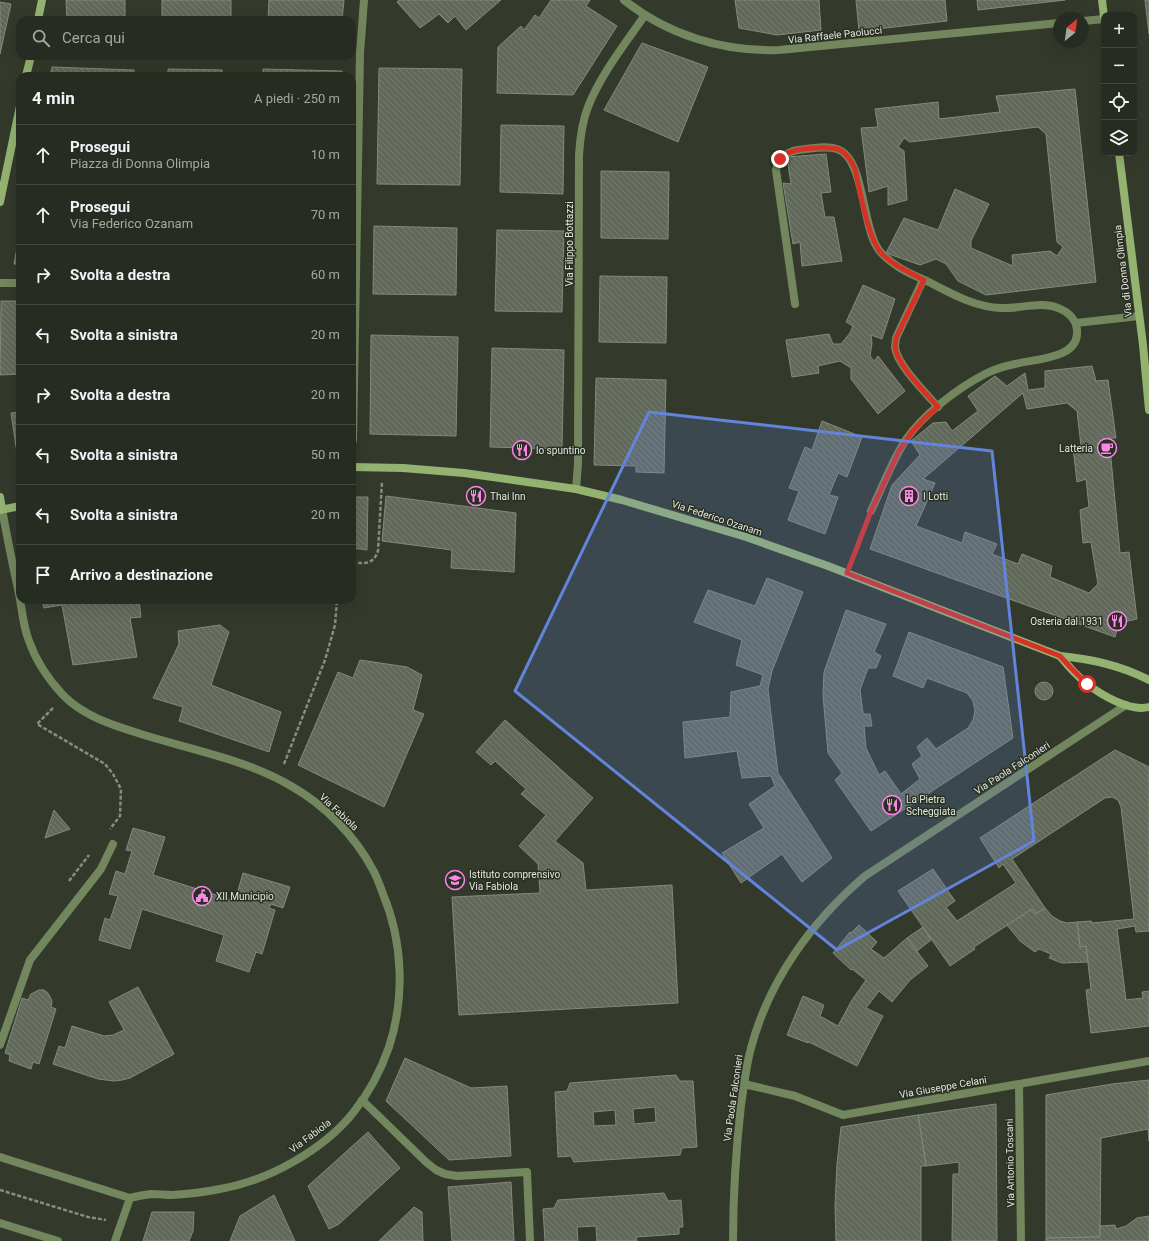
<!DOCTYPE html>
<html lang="it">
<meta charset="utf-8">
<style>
:root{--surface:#262c21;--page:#2e342a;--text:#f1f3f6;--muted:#a4a7a5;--line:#42483f}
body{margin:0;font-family:Roboto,sans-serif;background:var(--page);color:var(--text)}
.controls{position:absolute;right:12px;top:12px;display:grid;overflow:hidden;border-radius:8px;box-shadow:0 4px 16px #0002}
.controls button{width:36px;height:36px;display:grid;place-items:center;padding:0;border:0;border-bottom:1px solid var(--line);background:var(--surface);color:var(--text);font:20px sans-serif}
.compass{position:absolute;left:1053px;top:12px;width:36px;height:36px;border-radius:50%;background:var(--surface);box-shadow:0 4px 16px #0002;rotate:29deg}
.stop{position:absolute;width:12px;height:12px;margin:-9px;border:3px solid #d93025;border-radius:50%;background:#fff}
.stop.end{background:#d93025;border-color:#fff;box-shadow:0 1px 4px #0008}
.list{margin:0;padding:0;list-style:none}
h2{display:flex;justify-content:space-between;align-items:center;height:52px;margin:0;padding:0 16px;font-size:17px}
h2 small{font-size:13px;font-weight:400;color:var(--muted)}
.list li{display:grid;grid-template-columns:26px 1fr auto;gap:12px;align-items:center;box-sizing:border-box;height:60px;padding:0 16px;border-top:1px solid var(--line)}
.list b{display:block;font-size:15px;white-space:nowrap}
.list p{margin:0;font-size:13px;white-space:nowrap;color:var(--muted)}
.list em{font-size:13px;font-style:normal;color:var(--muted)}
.icon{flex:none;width:22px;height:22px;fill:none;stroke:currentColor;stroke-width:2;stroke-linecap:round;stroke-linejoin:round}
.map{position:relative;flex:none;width:1149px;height:1241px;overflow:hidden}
.search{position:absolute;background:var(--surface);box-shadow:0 4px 16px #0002;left:16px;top:16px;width:340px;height:44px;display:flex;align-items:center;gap:10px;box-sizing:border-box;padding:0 14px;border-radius:12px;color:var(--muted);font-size:15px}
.panel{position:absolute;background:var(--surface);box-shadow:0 4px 16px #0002;left:16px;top:72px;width:340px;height:532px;border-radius:12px}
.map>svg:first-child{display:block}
.building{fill:url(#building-back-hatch);stroke:#828a7a;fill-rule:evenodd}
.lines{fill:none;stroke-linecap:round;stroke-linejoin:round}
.path{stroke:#878d82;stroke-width:2.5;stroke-dasharray:4 2;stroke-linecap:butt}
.lane{stroke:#73875e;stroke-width:8}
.street{stroke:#73875e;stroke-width:8}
.secondary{stroke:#94b371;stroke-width:8}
.route{stroke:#d93025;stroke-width:5}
.marked{fill:#6284da;fill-opacity:0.2;stroke:#6284da;stroke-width:3;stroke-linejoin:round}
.labels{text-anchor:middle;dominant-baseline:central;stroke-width:3;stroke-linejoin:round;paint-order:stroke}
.street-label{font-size:10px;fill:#e2e7de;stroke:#293022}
.poi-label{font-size:10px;fill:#e2e7de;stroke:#293022;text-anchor:start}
</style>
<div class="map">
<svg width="1149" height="1241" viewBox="0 0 1149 1241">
<defs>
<pattern id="building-back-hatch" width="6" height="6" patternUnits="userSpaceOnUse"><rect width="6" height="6" fill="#61695a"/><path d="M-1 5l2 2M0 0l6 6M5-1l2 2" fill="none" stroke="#777e71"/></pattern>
</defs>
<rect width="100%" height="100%" fill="#333a2c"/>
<!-- building -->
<g class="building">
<path d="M66 0H125V20H67Z"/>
<rect x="162" y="0" width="69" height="20"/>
<path d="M269 0H344L342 20H268Z"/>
<path d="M399 0H501L466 30 455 16 448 23 439 14 420 28 397 2Z"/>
<path d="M551 0H557L559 1 560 0H590L586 6 617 26 573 95 497 93 498 47 521 26 524 30 535 15 539 18Z"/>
<path d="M735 0H819L821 30 777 35 739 28Z"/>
<path d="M856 0H945L947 21 859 31Z"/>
<path d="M977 0H1065L978 10Z"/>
<path d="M1145 0H1149V34Z"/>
<path d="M0 2 11 4 0 54Z"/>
<path d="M642 43 708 67 678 142 604 110Z"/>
<path d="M52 67 134 70V76H50Z"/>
<path d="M379 68 462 69 460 185 377 184Z"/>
<path d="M168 69 222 70V76H168Z"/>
<path d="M263 69 342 71V76H263Z"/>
<path d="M1075 89 1096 282 986 295 958 281 946 264 936 259 920 265 886 253 904 218 938 230 955 189 989 204 971 241V248L1013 266 1012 255 1050 251 1057 256 1063 247 1057 242 1046 134 1038 127 910 142 904 138 898 147 904 151 907 200 888 205V186L869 192 861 128 878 127 875 109 938 102 939 119 1000 112 996 96Z"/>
<path d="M501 125 564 126 563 194 500 192Z"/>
<path d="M826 154 831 192 821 193 825 217H834L842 261 802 266 800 242 793 244 783 183 791 184 787 157Z"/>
<path d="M601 171 669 172 668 239 601 238Z"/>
<path d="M374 226 457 228 456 295 373 294Z"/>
<path d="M497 230 564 231 562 312 495 311Z"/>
<path d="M20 232V264H14Z"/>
<path d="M600 276 667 277 666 343 599 342Z"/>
<path d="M863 285 895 299 882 339 871 335 872 343 870 356 874 361 878 356 905 391 878 414 851 379V368L840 361 818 366 819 373 792 377 786 340 829 334 833 344H841L850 333 853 326 846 322Z"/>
<path d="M1 301H20V374L0 375Z"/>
<path d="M371 335 458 337 456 436 370 434Z"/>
<path d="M492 348 564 350 562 449 490 447Z"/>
<path d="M1092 366 1096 381 1108 380 1116 438H1109L1120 553 1129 552 1137 619 1119 623 1115 637 870 549 892 485 920 455 911 441 933 423 946 422 952 431 978 411 968 396 995 376 1007 386 1025 373 1028 390 1045 388V371ZM1023 393 1027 409 1067 403 1077 411 1081 446 1073 448 1077 482 1086 479 1089 507 1080 510 1083 543 1091 542 1098 584 1089 593 1050 577 1052 566 1022 554 1018 564 992 554 997 544 965 532 962 543 916 526 935 483 923 479Z"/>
<path d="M596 378 666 380 664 473 636 472V466L594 465Z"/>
<path d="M20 412V473L11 413Z"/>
<path d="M822 421 862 437 847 477 838 473 829 495 838 497 825 534 788 520 799 491 789 488 805 447 812 450Z"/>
<path d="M386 496 516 513 514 572 451 568 452 550 382 541Z"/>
<path d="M352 497H368L367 550 352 548Z"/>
<path d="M767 578 803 592 772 671 768 689 778 773 832 858 802 882 782 854 741 883 722 853 764 828 749 804 775 786 771 776 742 778 737 751 685 758 683 722 730 717 731 692 760 686 763 675 736 665 742 640 694 622 708 590 755 606Z"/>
<path d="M42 600H139L141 617 130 618 137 657 73 665 62 605 44 608Z"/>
<path d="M846 610 886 624 874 652 881 656 876 668H868L860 690 863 714H870L872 726H864L866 748 879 775 885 771 901 794 920 779 912 764 922 756 917 747 927 738 936 749 968 728 973 720 975 711 973 701 967 693 927 678 923 688 893 676 909 632 1003 667 1013 738 871 831 835 780 842 773 828 753 823 695 824 672Z"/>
<path d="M220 625 229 632 211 685 281 712 269 752 179 721 183 707 153 698 179 644 178 631Z"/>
<path d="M360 660 407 667 422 675 413 710 424 714 384 807 298 765 338 672 353 678Z"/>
<circle cx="1044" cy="691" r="9"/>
<path d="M505 720 593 798 555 841 583 863 586 890 672 885 678 1003 459 1015 452 897 540 893 538 864 519 846 546 815 521 794 526 789 495 761 491 765 476 752Z"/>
<path d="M1115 750 1149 767V931L1136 932 1135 926 1117 929 1126 1000 1143 998 1142 992 1149 991V1026L1091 1033 1086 990 1091 989 1086 946 1080 947 1077 922 1091 921 1092 923 1134 919 1121 807 1118 800 1112 797 1105 798 1012 859 1045 908 1036 914 1032 909 974 947 975 949 950 966 898 891 933 869 955 901 946 907 957 921 1016 883 1003 864 999 868 980 838Z"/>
<path d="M54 810 70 829 45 838Z"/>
<path d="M133 828 165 837 153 875 235 901 243 873 290 887 283 908 271 904 269 908 275 910 262 954 256 952 249 972 216 961 224 935 142 909 130 949 99 940 105 918 110 920 118 896 109 894 116 871 125 874 132 851 126 850Z"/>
<path d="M1045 908 1052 916 1060 921 1067 923 1077 922 1080 947 1086 946 1088 962 1062 963 1049 958 1051 954 1039 949 1035 952 1020 941 1007 925 1032 909 1036 914Z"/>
<path d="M859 925 877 942 871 949 884 958 907 938 928 966 910 980 892 1002 879 991 866 1008 883 1016 857 1066 809 1042 808 1043 787 1035 803 996 824 1005 820 1016 838 1026 852 1000 866 980 852 969 851 970 833 953 850 932 851 933Z"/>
<path d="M923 927 931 940 917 951 907 938Z"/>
<path d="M138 987 174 1054 130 1078 122 1080 114 1081 98 1079 53 1064 59 1046 65 1048 72 1026 104 1036 113 1035 124 1030 109 1002Z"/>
<path d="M39 990H44L48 993 52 1001 51 1007 56 1009 39 1064 33 1062 31 1069 9 1061 10 1055 5 1053 22 998 28 1000 31 994Z"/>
<path d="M405 1058 471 1088 507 1086 511 1156 449 1160 386 1101Z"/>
<path d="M676 1075 680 1081H693L697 1147 682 1148 680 1155 574 1162 571 1156 558 1157 555 1092 567 1091 570 1083ZM655 1107 656 1122 634 1124 633 1109ZM615 1110 616 1125 594 1126 593 1112Z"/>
<path d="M1149 1080V1141L1148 1129 1101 1138 1100 1237 1046 1238V1095L1112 1084Z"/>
<path d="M996 1104 997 1241H952L953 1174H959V1162L926 1166 918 1115Z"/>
<path d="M918 1115 926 1166H921V1241H836L835 1206 837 1164 841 1127Z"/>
<path d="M368 1132 400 1168 339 1224 329 1229 308 1186Z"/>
<path d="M511 1182 514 1241H452L448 1187Z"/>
<path d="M664 1193 668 1201 681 1200 683 1227H679V1234L636 1237 637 1241H597L596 1226 577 1227 578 1241H545L543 1209 554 1208 558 1200Z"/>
<path d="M274 1195 295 1241H230L240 1216Z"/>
<path d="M414 1207 422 1212 423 1241H379Z"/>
<path d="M152 1212H194L193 1231 189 1241H143Z"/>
<path d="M1149 1216V1241H1046V1238L1100 1237V1226L1115 1225 1116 1229 1126 1226 1137 1218Z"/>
</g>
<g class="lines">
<!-- path -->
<g class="path">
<path d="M852 559 866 525"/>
<path d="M352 563C365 563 373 565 378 551L382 482"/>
<path d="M53 708 37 724 105 764 113 774 121 789 120 816 110 829"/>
<path d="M284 764 325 660 335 625 337 600"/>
<path d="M69 881 89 855"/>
<path d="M0 1190 88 1217 106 1220"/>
</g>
<!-- lane -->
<path class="lane" d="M0 1045 30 960 101 869 113 844"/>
<!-- street -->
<g class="street">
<path d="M624 0C668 35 723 52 779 50L1059 23"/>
<path d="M1083 21 1104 19"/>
<path d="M923 280 896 338C896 341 895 345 895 347 897 365 926 393 938 407"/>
<path d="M0 283H20"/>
<path d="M795 304 776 170C779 158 786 152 798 150 810 149 825 145 837 149 864 157 862 224 877 247 881 255 890 261 897 266 907 273 918 277 929 282 952 294 975 307 1001 308 1019 309 1041 301 1058 308 1069 312 1078 321 1077 334 1076 359 1034 359 1015 364 1005 366 995 369 985 374 958 388 922 415 905 441 891 463 882 488 871 511"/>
<path d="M1076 323 1139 316"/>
<path d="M353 440 360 53 364 0"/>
<path d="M576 489 578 464 579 155C580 139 582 122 588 107 601 74 625 44 645 15"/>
<path d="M744 1084 795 1096 843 1115 1149 1061"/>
<path d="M1019 1085 1021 1241"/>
<path d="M362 1100 426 1162 436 1170 445 1174 457 1176 527 1172 530 1241"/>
<path d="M0 1157 130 1198C137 1196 144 1195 151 1194 158 1194 165 1195 172 1195 188 1194 205 1192 220 1189 268 1181 323 1150 353 1113 369 1093 381 1070 389 1047 405 998 403 942 383 894 380 886 377 877 373 870 355 836 325 805 291 786 247 760 193 750 144 735 116 726 84 717 63 695 49 680 36 661 29 641 23 626 22 609 19 594 13 566 7 537 2 509"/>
<path d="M0 1223 58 1241"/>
<path d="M115 1241 130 1198"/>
<path d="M733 1241C733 1195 736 1150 741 1105 744 1086 746 1066 751 1048 769 980 812 921 865 876L1126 705"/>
</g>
<!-- secondary -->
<g class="secondary">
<path d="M1102 0 1104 17"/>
<path d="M38 20 42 0"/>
<path d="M26 76 31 56"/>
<path d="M1119 153 1143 345 1149 410"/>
<path d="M0 202 20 106"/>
<path d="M352 467 403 468 464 473 576 489 622 500 746 537 828 566 1060 656C1092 659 1120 665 1149 680"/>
<path d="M0 497 2 509"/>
<path d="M0 510 20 506"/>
<path d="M1060 656C1068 666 1076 675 1086 683 1101 695 1130 712 1149 707"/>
</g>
</g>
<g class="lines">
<!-- route -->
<path class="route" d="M780 159C783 156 786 153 790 152 800 148 831 146 840 150 847 154 852 162 855 169 860 190 868 240 882 254 894 266 909 272 924 280L896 338C896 341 895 345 895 347 897 365 926 393 938 407L926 417 912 432 899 451 871 511 847 573 1060 656 1071 668 1087 684"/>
</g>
<!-- marked area -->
<path class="marked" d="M649 412 992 451 1034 841 837 950 515 691Z"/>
<!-- icons -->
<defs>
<symbol id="cafe-ring" viewBox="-11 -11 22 22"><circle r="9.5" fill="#293022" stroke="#fa87e8" stroke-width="1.5"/><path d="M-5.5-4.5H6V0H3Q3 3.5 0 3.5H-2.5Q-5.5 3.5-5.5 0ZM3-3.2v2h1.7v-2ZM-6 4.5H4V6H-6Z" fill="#fa87e8"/></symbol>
<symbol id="restaurant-ring" viewBox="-11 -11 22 22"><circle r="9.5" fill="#293022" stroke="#fa87e8" stroke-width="1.5"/><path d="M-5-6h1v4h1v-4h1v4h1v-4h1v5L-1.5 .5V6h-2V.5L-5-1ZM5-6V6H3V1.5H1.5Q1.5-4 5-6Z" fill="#fa87e8"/></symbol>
<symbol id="building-ring" viewBox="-11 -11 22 22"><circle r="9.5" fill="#293022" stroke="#fa87e8" stroke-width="1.5"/><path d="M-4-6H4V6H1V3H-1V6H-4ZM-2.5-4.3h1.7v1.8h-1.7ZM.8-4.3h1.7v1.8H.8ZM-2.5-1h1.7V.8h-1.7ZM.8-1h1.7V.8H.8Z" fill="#fa87e8"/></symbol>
<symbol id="school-ring" viewBox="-11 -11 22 22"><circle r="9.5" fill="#293022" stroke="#fa87e8" stroke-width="1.5"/><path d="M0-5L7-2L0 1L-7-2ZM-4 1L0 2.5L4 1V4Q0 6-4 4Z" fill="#fa87e8"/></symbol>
<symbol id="civic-ring" viewBox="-11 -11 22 22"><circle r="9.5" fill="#293022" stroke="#fa87e8" stroke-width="1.5"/><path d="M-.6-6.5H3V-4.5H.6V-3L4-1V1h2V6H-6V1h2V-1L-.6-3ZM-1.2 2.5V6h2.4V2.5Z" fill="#fa87e8"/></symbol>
</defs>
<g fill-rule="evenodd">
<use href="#cafe-ring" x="1096" y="437" width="22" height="22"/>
<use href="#restaurant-ring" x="511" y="439" width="22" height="22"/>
<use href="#restaurant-ring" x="465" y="485" width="22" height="22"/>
<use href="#building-ring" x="898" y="485" width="22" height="22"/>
<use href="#restaurant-ring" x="1106" y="610" width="22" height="22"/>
<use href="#restaurant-ring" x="881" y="794" width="22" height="22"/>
<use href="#school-ring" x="444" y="869" width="22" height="22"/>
<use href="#civic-ring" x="191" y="885" width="22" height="22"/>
</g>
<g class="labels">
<!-- street labels -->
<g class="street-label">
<text transform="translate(835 35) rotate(-6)">Via Raffaele Paolucci</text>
<text transform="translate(569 244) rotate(-90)">Via Filippo Bottazzi</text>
<text transform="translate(1123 271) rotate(-97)">Via di Donna Olimpia</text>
<text transform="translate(717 518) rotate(18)">Via Federico Ozanam</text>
<text transform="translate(1012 768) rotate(-33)">Via Paola Falconieri</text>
<text transform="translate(339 812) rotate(43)">Via Fabiola</text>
<text transform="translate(943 1087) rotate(-10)">Via Giuseppe Celani</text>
<text transform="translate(733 1098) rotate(-82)">Via Paola Falconieri</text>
<text transform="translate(310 1136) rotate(-37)">Via Fabiola</text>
<text transform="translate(1010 1163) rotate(-91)">Via Antonio Toscani</text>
</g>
<!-- poi labels -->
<g class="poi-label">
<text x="1093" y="448" text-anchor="end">Latteria</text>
<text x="536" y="450">lo spuntino</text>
<text x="490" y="496">Thai Inn</text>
<text x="923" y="496">I Lotti</text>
<text x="1103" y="621" text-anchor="end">Osteria dal 1931</text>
<text x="906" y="799">La Pietra<tspan x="906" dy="12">Scheggiata</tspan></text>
<text x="469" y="874">Istituto comprensivo<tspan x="469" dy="12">Via Fabiola</tspan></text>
<text x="216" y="896">XII Municipio</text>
</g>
</g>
</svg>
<div class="controls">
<button>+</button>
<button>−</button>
<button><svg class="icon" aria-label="locate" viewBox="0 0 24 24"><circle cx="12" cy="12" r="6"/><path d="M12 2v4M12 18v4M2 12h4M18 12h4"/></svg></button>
<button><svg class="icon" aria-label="layers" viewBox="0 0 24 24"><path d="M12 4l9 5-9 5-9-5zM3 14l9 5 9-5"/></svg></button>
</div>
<svg class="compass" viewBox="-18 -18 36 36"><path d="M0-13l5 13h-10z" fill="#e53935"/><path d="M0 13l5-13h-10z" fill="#a4a7a5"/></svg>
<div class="stop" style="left:1087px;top:684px"></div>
<div class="stop end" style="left:780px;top:159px"></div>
<div class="search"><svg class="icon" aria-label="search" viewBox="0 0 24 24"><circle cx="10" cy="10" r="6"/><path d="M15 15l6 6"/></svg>Cerca qui</div>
<section class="panel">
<h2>4 min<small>A piedi · 250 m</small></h2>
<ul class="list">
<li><svg class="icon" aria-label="ahead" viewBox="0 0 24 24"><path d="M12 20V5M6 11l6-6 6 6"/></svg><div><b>Prosegui</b><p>Piazza di Donna Olimpia</p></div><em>10 m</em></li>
<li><svg class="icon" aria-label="ahead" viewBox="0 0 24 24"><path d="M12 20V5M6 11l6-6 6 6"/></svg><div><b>Prosegui</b><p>Via Federico Ozanam</p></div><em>70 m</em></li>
<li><svg class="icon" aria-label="right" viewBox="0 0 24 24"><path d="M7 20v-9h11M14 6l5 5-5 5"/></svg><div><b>Svolta a destra</b></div><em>60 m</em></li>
<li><svg class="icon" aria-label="left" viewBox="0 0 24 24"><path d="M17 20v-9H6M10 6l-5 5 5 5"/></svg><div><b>Svolta a sinistra</b></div><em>20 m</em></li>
<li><svg class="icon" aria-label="right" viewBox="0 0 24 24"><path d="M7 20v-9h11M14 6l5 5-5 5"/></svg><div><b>Svolta a destra</b></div><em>20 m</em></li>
<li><svg class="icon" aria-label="left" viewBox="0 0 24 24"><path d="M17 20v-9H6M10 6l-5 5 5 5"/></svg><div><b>Svolta a sinistra</b></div><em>50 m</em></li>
<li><svg class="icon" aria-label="left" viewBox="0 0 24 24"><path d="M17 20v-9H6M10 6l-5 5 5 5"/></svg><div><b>Svolta a sinistra</b></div><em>20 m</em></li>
<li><svg class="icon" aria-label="arrive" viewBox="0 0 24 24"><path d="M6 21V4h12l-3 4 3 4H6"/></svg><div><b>Arrivo a destinazione</b></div></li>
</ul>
</section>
</div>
